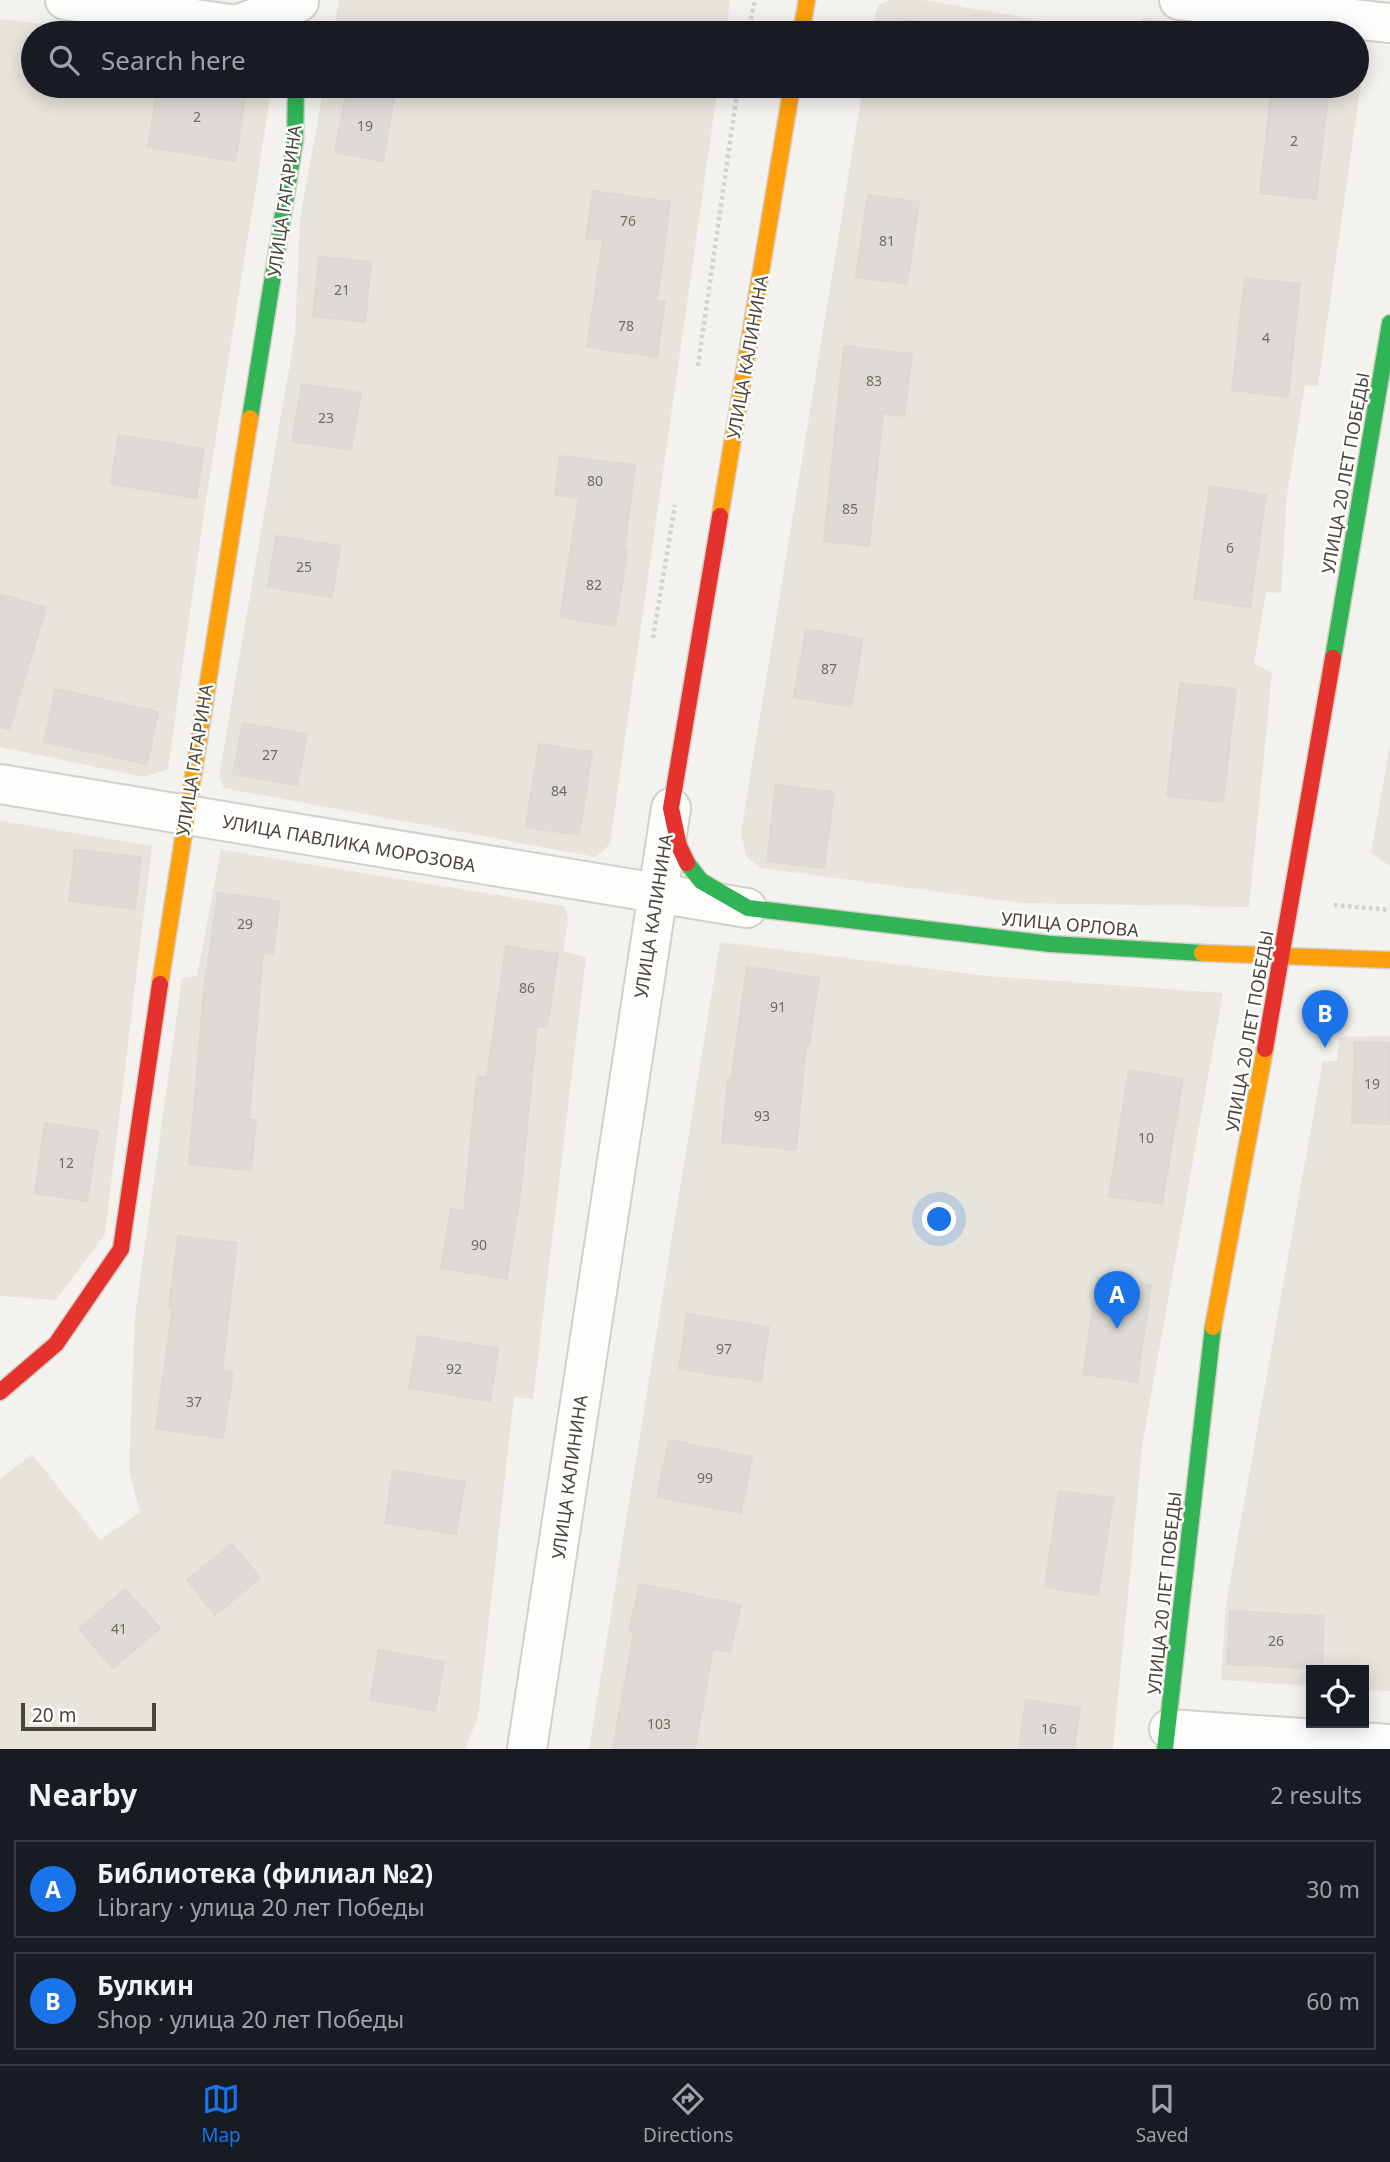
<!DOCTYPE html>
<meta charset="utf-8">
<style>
:root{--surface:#171b24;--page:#242831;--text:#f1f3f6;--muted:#9ea1a6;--line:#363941;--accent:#1a73e8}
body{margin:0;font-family:"Noto Sans",sans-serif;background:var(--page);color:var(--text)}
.controls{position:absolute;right:21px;bottom:21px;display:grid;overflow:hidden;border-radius:0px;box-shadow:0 4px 18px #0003}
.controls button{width:63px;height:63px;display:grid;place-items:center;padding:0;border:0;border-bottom:2px solid var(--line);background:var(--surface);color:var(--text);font:35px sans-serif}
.scale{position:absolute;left:21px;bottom:18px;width:135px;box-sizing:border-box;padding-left:7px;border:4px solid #4b4439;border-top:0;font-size:19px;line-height:24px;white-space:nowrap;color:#4b4439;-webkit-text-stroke:5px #fff;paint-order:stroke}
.you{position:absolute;left:940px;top:1220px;width:24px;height:24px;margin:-18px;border:5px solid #fff;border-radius:50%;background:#1a73e8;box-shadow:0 0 0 10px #1a73e833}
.badge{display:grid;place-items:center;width:46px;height:46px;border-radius:50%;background:var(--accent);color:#fff;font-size:23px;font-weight:700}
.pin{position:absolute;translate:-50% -58px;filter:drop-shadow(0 2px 4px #0008)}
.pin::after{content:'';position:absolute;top:37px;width:24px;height:21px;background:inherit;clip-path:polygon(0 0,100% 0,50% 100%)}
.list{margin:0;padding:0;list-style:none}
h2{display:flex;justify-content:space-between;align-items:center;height:91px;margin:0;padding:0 28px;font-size:30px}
h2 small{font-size:23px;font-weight:400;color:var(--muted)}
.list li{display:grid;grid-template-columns:46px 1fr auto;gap:21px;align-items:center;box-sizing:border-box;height:98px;margin:0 14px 14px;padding:0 14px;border:2px solid var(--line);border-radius:0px}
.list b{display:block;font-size:26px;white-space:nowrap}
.list p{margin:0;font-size:23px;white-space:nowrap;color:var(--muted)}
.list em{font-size:23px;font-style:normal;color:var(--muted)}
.icon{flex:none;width:38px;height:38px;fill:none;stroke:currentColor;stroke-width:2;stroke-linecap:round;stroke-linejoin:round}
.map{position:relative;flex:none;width:1390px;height:1749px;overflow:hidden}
.search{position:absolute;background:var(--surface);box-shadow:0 4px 18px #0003;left:21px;right:21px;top:21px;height:77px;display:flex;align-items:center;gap:18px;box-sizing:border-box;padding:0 24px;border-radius:38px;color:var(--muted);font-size:26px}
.sheet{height:315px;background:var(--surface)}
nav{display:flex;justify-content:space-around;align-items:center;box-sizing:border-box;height:98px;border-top:2px solid var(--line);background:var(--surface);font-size:19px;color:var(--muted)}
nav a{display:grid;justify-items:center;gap:4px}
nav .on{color:var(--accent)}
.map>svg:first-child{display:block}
.residential{fill:#e7e4dc}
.building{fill:#dedbd6;stroke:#dcd9d4;stroke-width:2}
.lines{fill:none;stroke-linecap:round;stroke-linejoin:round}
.street-casing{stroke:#d2d0cb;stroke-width:42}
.fast-casing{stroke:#d3cfc5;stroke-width:19}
.slow-casing{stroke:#d3cfc5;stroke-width:19}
.jam-casing{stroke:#d3cfc5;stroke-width:19}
.path{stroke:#d3d2cc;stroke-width:4.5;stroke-dasharray:3.5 3.5;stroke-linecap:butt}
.street{stroke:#fdfdfc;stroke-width:38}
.fast{stroke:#30b455;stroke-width:16}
.slow{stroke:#ff9f0a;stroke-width:16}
.jam{stroke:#e5322d;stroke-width:16}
.labels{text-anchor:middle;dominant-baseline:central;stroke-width:5;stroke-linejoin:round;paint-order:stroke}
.number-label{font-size:14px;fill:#706a61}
.street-label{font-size:18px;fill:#4b4439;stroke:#fff}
</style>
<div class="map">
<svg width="1390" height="1749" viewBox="0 0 1390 1749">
<rect width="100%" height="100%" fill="#f4f2ee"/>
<!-- residential -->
<g class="residential">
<path d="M339 0H730L726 33H333Z"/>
<path d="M889 0H922L1056 23 1141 24 1143 18 1260 33H871L878 5Z"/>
<path d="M0 19 120 33H33V86H272L204 513 168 769 144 777 0 747Z"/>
<path d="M1357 54 1364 62 1318 386 1305 385 1287 495 1281 593 1266 592 1254 663 1272 673 1249 907 1022 903 760 868 746 856 741 833 863 86H1357Z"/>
<path d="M324 86H718L610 844 596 857 224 788 219 776 295 334 300 219Z"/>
<path d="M1390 745V866L1371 853Z"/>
<path d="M0 821 152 846 105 1234 56 1300 0 1296Z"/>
<path d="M221 850 565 906 568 921 563 951 586 957 533 1399 514 1397 478 1717 465 1749H0V1479L32 1454 100 1540 140 1512 129 1470 135 1316 182 978 197 976Z"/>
<path d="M720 942 988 976 1223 993 1143 1440 1113 1749H589Z"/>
<path d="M1390 1036V1691L1364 1690V1670H1311V1686L1221 1680 1226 1604 1323 1061H1337L1339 1037Z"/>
</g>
<!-- building -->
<g class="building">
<path d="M904 20 970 29V33H902Z"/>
<path d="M158 86H247L235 161 148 147Z"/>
<path d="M1272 86H1329L1316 199 1260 193Z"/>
<path d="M347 89 394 98 383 161 335 152Z"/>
<path d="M593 191 670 202 657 301 665 302 657 357 587 347 603 240 586 238Z"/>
<path d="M868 195 919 202 907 284 856 277Z"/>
<path d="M319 257 371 262 365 322 313 316Z"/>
<path d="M1245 278 1300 284 1288 397 1232 390Z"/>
<path d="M844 346 912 354 904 416 883 413 869 546 824 541Z"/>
<path d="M302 384 361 393 351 450 292 441Z"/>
<path d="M119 435 204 449 196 498 111 484Z"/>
<path d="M560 456 635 465 624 551H627L615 626 560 617 579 498 555 495Z"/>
<path d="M1210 486 1266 495 1250 607 1194 599Z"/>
<path d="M276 536 340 546 332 597 268 587Z"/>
<path d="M0 594 46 608 9 729 0 727Z"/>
<path d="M806 629 863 639 851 707 794 697Z"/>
<path d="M1180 683 1236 689 1223 802 1167 796Z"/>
<path d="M56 689 158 712 147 764 44 742Z"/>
<path d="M243 723 307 734 297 785 233 774Z"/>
<path d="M539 744 592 752 579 835 526 827Z"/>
<path d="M776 785 834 792 824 868 767 861Z"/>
<path d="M75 850 141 857 135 909 69 901Z"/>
<path d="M218 893 280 901 273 954 263 952 249 1119 256 1120 251 1170 189 1164 204 991Z"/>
<path d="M506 946 558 954 547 1027 537 1026 521 1187 507 1279 441 1268 451 1209 464 1211 477 1076 487 1077Z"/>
<path d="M747 967 819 978 809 1045H806L796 1150 722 1142 728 1079 731 1080Z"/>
<path d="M1355 1042 1390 1043V1124L1352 1123Z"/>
<path d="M1129 1070 1183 1079 1162 1204 1109 1196Z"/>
<path d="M45 1123 98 1131 87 1201 35 1193Z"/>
<path d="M178 1236 237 1243 222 1371 233 1372 223 1438 156 1429 173 1306H169Z"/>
<path d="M1098 1277 1151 1285 1137 1382 1083 1374Z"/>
<path d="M687 1314 769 1327 761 1381 679 1369Z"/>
<path d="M418 1336 498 1348 490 1401 409 1388Z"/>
<path d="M669 1440 752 1457 741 1513 657 1497Z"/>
<path d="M393 1470 465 1482 456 1534 385 1523Z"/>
<path d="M1059 1491 1113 1498 1098 1595 1045 1587Z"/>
<path d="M232 1544 260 1578 215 1615 187 1580Z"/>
<path d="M640 1584 741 1605 730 1652 713 1649 695 1749H613L634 1632 629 1631Z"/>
<path d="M125 1589 160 1628 113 1668 79 1629Z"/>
<path d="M1230 1611 1324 1616 1322 1669 1227 1664Z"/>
<path d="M379 1650 444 1662 435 1711 370 1700Z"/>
<path d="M1026 1700 1080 1708 1074 1749H1019Z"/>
</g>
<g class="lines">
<defs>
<g id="street">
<path d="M65 0 236 25 299 2"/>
<path d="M1179 0 1390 23"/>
<path d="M0 784 747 908"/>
<path d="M1169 1729 1390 1744"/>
<path d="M527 1749 671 808"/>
</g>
<g id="fast">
<path d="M250 418 295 140 296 86"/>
<path d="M1333 658 1390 323"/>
<path d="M687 863 701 881 748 908 1051 944 1202 953"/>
<path d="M1165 1749 1213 1327"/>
</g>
<g id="slow">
<path d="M801 33 807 0"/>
<path d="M720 516 792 86"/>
<path d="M1202 953 1390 960"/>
<path d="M160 984 250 418"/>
<path d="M1213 1327 1265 1049"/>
</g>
<g id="jam">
<path d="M687 863 679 846 671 808 720 516"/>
<path d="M1265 1049 1333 658"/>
<path d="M0 1392 56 1344 121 1249 160 984"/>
</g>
</defs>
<!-- street casing -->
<use href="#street" class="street-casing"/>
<!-- fast casing -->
<use href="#fast" class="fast-casing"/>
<!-- slow casing -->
<use href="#slow" class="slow-casing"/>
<!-- jam casing -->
<use href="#jam" class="jam-casing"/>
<!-- path -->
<g class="path">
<path d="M748 33 755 0"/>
<path d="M698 366 738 86"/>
<path d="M653 638 675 505"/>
<path d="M1334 905 1390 910"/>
</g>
<!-- street -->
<use href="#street" class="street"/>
<!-- fast -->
<use href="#fast" class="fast"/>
<!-- slow -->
<use href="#slow" class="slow"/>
<!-- jam -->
<use href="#jam" class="jam"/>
</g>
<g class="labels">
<!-- number labels -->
<g class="number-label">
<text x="197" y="116">2</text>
<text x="365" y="125">19</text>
<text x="1294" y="140">2</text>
<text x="628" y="220">76</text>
<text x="887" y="240">81</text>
<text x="342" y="289">21</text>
<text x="626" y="325">78</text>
<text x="1266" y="337">4</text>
<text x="874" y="380">83</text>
<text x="326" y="417">23</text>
<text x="595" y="480">80</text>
<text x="850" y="508">85</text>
<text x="1230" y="547">6</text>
<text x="304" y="566">25</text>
<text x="594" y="584">82</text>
<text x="829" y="668">87</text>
<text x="270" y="754">27</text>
<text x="559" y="790">84</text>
<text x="245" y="923">29</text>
<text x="527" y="987">86</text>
<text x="778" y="1006">91</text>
<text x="1372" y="1083">19</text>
<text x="762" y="1115">93</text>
<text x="1146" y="1137">10</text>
<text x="66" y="1162">12</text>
<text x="479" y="1244">90</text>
<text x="724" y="1348">97</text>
<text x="454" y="1368">92</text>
<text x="194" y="1401">37</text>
<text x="705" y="1477">99</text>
<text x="119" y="1628">41</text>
<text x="1276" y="1640">26</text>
<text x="659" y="1723">103</text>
<text x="1049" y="1728">16</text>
</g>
<!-- street labels -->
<g class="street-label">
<text transform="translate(284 201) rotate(-82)">УЛИЦА ГАГАРИНА</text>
<text transform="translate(747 357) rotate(-80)">УЛИЦА КАЛИНИНА</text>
<text transform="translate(1345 473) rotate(-80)">УЛИЦА 20 ЛЕТ ПОБЕДЫ</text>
<text transform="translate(194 760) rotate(-81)">УЛИЦА ГАГАРИНА</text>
<text transform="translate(349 843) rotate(10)">УЛИЦА ПАВЛИКА МОРОЗОВА</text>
<text transform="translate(653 916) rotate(-81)">УЛИЦА КАЛИНИНА</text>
<text transform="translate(1070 924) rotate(5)">УЛИЦА ОРЛОВА</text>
<text transform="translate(1249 1031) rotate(-80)">УЛИЦА 20 ЛЕТ ПОБЕДЫ</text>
<text transform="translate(569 1477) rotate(-82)">УЛИЦА КАЛИНИНА</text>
<text transform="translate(1164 1593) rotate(-84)">УЛИЦА 20 ЛЕТ ПОБЕДЫ</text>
</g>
</g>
</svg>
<div class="controls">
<button><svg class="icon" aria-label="locate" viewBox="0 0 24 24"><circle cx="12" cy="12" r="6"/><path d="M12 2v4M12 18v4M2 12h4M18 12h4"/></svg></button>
</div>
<div class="scale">20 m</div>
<div class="you"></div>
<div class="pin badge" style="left:1117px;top:1329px">A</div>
<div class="pin badge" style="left:1325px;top:1048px">B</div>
<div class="search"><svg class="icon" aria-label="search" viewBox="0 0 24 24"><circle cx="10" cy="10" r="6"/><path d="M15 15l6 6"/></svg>Search here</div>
</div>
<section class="sheet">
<h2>Nearby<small>2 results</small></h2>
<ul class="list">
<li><span class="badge">A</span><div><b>Библиотека (филиал №2)</b><p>Library · улица 20 лет Победы</p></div><em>30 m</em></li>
<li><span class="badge">B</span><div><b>Булкин</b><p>Shop · улица 20 лет Победы</p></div><em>60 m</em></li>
</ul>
</section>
<nav>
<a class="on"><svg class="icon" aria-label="map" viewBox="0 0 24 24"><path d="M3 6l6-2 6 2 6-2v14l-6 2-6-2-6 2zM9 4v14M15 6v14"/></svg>Map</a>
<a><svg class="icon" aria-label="directions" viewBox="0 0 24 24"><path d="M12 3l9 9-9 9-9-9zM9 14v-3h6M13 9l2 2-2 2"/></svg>Directions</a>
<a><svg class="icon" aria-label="saved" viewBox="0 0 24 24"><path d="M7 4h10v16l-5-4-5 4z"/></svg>Saved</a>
</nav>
